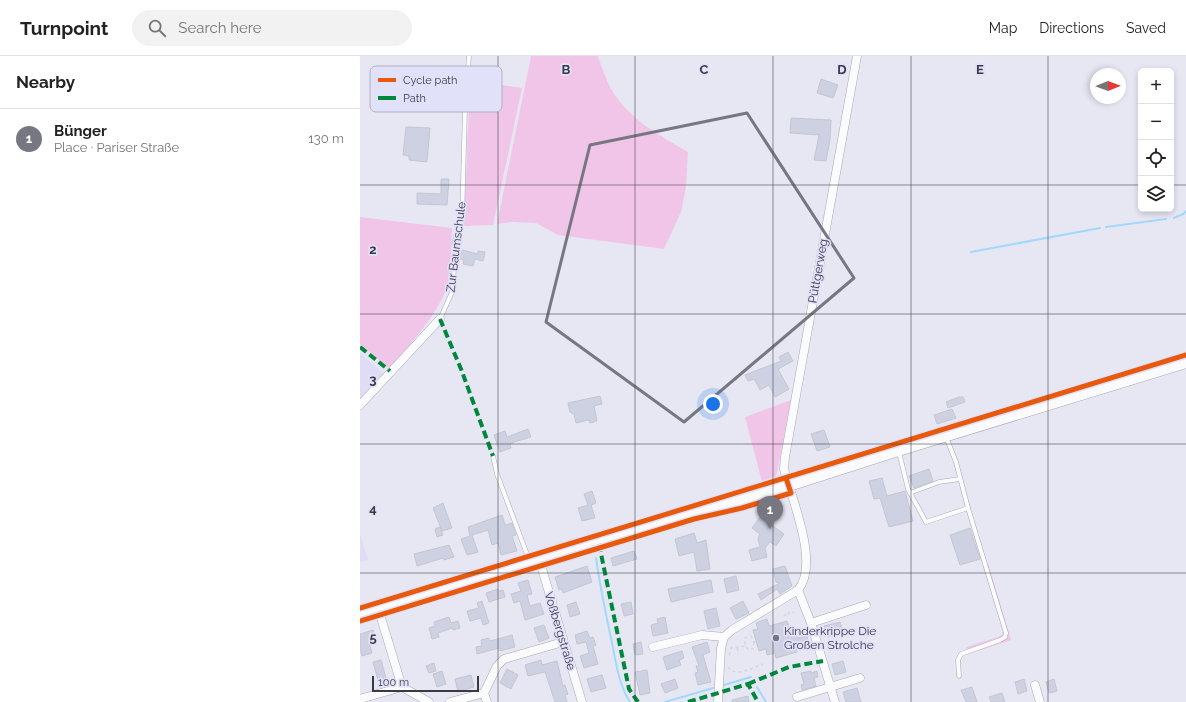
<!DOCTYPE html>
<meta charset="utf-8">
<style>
:root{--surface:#fff;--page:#f2f2f2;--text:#222;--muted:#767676;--line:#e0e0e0;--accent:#777782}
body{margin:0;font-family:Raleway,sans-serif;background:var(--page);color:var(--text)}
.controls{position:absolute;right:12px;top:12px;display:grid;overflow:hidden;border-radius:6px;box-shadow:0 2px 6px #0003}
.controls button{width:36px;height:36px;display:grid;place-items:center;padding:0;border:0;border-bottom:1px solid var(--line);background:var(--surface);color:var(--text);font:20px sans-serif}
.compass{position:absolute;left:730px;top:12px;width:36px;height:36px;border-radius:50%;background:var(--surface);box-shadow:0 2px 6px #0003;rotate:89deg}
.scale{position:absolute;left:12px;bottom:10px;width:107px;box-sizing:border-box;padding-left:4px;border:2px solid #3b3a44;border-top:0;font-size:11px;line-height:14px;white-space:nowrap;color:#3b3a44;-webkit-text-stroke:3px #e2e1fa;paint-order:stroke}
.you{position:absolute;left:353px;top:348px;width:14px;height:14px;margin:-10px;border:3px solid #fff;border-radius:50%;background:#1a73e8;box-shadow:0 0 0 6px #1a73e833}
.badge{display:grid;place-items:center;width:26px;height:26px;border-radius:50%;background:var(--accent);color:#fff;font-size:13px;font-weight:700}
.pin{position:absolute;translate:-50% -33px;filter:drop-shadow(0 1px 2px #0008)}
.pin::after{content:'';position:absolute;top:21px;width:14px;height:12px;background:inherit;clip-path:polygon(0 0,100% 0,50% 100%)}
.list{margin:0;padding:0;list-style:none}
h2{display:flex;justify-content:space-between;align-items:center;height:52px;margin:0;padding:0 16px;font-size:17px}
h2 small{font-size:13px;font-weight:400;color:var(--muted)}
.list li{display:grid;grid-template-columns:26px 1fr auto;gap:12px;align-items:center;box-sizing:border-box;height:60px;padding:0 16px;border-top:1px solid var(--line)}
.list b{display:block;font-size:15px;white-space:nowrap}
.list p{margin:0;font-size:13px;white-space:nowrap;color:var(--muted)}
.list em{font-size:13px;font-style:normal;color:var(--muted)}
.icon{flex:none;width:22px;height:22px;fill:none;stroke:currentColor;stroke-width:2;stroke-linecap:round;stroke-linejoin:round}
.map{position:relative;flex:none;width:826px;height:646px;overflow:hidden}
header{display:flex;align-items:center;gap:24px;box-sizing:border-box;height:56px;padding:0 20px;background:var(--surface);border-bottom:1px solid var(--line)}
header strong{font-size:19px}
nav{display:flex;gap:22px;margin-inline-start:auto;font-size:14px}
.search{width:280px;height:36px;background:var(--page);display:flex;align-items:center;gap:10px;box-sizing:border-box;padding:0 14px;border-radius:22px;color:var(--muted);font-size:15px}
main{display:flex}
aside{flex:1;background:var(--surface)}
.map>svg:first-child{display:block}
.built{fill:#deddf5}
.green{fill:#f1c5e8}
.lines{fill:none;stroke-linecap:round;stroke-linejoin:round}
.stream{stroke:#a2d9fb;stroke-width:2}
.building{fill:#cdd1e1;stroke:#c4c7d1}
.service-casing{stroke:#a8a7b1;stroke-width:5}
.minor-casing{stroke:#a8a7b1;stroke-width:9}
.secondary-casing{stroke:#a8a7b1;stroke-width:13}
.path{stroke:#d6d5da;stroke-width:1.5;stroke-dasharray:3 3;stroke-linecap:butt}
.service{stroke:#fbfbfd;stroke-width:4}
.minor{stroke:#fbfbfd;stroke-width:8}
.secondary{stroke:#fbfbfd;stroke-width:12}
.quiet{stroke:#00873e;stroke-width:4;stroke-dasharray:8 4;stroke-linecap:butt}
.cycleway-casing{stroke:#e2e1fa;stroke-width:8}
.cycleway{stroke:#e8590c;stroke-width:5}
.marked{fill:none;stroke:#777782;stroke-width:3;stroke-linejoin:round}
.grid{fill:none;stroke:#3b3a44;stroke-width:1;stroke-opacity:0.55}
.poi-dot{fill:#777782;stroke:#e2e1fa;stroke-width:1.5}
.labels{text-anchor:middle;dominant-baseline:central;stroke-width:3.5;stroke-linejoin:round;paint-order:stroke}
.street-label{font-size:12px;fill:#3b3a44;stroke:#e2e1fa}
.poi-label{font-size:12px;fill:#3b3a44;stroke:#e2e1fa;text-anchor:start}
.key{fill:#e2e1fa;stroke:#b0afc3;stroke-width:1}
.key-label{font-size:11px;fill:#3b3a44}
.grid-label{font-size:13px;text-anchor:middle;font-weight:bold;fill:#3b3a44;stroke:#e2e1fa;stroke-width:3.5;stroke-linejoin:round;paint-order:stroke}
</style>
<header>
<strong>Turnpoint</strong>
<div class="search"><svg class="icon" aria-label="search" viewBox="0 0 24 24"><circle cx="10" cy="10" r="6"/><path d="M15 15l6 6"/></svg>Search here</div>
<nav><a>Map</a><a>Directions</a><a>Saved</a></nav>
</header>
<main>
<aside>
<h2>Nearby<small></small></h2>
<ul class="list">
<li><span class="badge">1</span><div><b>Bünger</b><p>Place · Pariser Straße</p></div><em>130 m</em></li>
</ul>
</aside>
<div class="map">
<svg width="826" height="646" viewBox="0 0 826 646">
<rect width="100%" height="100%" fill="#e7e7f4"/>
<!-- built -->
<g class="built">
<path d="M0 297 23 317 0 343Z"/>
<path d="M0 478 8 504 0 506Z"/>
</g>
<!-- green -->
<g class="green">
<path d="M171 0H238C241 10 245 20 249 29 265 61 299 79 328 96L326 131 321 156 304 193 198 179 176 167 152 166 137 168Z"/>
<path d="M110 24 162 32 133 169 104 170Z"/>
<path d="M0 161 92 172C91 189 92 208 89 224 84 251 48 292 29 312L0 288Z"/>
<path d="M431 344 416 421 402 426 385 361Z"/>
<path d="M628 507 651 584 609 598 606 591 638 581 642 579 643 574 623 509Z"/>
</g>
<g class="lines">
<!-- stream -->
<g class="stream">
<path d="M814 162 823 158 826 155"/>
<path d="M746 171 806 163"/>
<path d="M611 196 740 172"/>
<path d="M236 502C240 531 246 559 252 587 256 607 259 629 270 646"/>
<path d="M364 629 391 621"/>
<path d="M397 631 406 646"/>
<path d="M305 646 353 632"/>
</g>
</g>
<!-- building -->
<g class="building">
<path d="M461 23 478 29 473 42 457 37Z"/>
<path d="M431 62 471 64 470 84 466 105 454 104 459 79 430 77Z"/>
<path d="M46 71 70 72 67 106 49 104V100L43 99Z"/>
<path d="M81 123H89L87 149 57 148V137L81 138Z"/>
<path d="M102 194 118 198V195L125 196 123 205 115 203 113 210 103 208 104 204 100 203Z"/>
<path d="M428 296 433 305 418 313 429 333 415 341 409 329 400 334 394 323 388 325 385 319 421 305 419 301Z"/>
<path d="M240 340 242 348 234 350 237 365 230 367 229 364 216 367 214 358 210 356 208 347Z"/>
<path d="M599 341H603L605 346 588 352 586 346Z"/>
<path d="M592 353 596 362 577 368 574 359Z"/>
<path d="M168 373 171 381 154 386 150 389 151 392 140 396 134 379 145 375 147 381Z"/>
<path d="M464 374 470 391 457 395 451 378Z"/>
<path d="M569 413 573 425 554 432 549 420Z"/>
<path d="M522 422 527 440 545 435 553 465 529 471 520 442 514 443 509 425Z"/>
<path d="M232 435 236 447 231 449 235 462 222 465 218 452 228 449 224 438Z"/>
<path d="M83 447 92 472 82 475 73 452Z"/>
<path d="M142 459 145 469 152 467 156 479 152 480 157 495 141 499 138 487 132 489 128 474 112 479 118 496 107 499 101 483 110 480 108 471Z"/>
<path d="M400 461 424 478 416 490 410 486 405 492 407 501 392 505 389 494 400 491 398 482 400 478 392 472Z"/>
<path d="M80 471 83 479 77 481 75 473Z"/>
<path d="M610 472 620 503 600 509 590 479Z"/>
<path d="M334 477 337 487 346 484 350 513 337 515 334 496 319 500 315 483Z"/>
<path d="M89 489 94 501 84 504 83 502 57 510 54 498Z"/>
<path d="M274 495 277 503 253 510 251 502Z"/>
<path d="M227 510 232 526 203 537 202 533 199 534 195 521Z"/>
<path d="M425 510 432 530 420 538 417 533 401 544 398 538 420 527 416 526 413 513Z"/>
<path d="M376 520 379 534 367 537 364 523Z"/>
<path d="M168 524 172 538 167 539 170 550 180 547 184 558 165 564 160 545 154 547 151 538 161 535 158 527Z"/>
<path d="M351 524 353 536 311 546 308 533Z"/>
<path d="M138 533 139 535 143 534 145 541 129 546 126 537Z"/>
<path d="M122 545 129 567 123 569 121 562 110 565 107 555 119 552 117 547Z"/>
<path d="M383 545 389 557 376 563 370 552Z"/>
<path d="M216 546 220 558 210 561 207 549Z"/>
<path d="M271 546 273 558 264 560 261 548Z"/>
<path d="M356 552 360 570 348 573 344 555Z"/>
<path d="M89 561 91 567 98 565 100 572 93 574 92 572 78 577 79 581 72 583 69 572 75 570 74 566Z"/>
<path d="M305 561 308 577 293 580 291 569 298 567 297 563Z"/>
<path d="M407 563 409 570 427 565 432 579 435 578 437 582 447 580 449 589 436 593 437 596 416 602 415 597 407 599 406 593 399 595 393 574 398 573 396 567Z"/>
<path d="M480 566 483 577 467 581 464 570Z"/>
<path d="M184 569 189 582 179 586 174 572Z"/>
<path d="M13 574 16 584 9 586 12 597 2 600 0 593V578Z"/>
<path d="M227 575 230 582 233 581 236 589 233 590 238 608 224 612 220 600 229 597 226 586 217 588 215 579Z"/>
<path d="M152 579 155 591 140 595 139 592 117 598 116 591 122 590 121 584 129 582 130 585Z"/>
<path d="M281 586 283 598 275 599 273 588Z"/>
<path d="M347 586 350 596 343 599 351 626 338 629 335 617 338 616 336 610H339L332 591Z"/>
<path d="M322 595 324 602 319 604 321 609 307 614 303 601Z"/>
<path d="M21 604 26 622 18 624 13 606Z"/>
<path d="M181 604 182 609 197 605 203 630 205 629 208 638 205 639 207 646H195L185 616 168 620 165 609Z"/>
<path d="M483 605 486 616 475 619 472 608Z"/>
<path d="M74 607 76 615 69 617 66 610Z"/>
<path d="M147 613 158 619 151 633 140 627Z"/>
<path d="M287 614 290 637 280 639 275 616Z"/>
<path d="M82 615 86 628 77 631 73 618Z"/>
<path d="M451 615V617L457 615 458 621 454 622 456 630 442 634 441 629 444 628 441 617Z"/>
<path d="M111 619 114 631 98 636 95 623Z"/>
<path d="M242 619 246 632 231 636 227 623Z"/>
<path d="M315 623 318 632 305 637 301 628Z"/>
<path d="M664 623 667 635 658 638 655 626Z"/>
<path d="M694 623 697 635 689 637 686 626Z"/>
<path d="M612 631 617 646H606L601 634Z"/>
<path d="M497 632 501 646H486L483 636Z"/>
<path d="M642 637 645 646H631L629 641Z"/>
<path d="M388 640 389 646H372V644Z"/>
</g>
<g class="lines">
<defs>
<g id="service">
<path d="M80 263 93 234 95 184 102 166 105 51 109 0"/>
<path d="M586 381 596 406 608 452 646 577 645 581 640 584 601 598 598 604 599 620"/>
<path d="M539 396 548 433 566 466 608 452"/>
<path d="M133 400 137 418 168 501"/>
<path d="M550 437 579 426 600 423"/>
</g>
<g id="minor">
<path d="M0 349 80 263"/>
<path d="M179 503 222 646"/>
<path d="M438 534 451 567 475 646"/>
<path d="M18 552 42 631 69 646"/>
<path d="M451 567 506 549"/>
<path d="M293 591 342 579 364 581"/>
<path d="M675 629 680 646"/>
<path d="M124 637 137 610 144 603 203 586"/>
<path d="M437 641 500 622"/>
<path d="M0 643 42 631"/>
<path d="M90 646 124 637 127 646"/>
<path d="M358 646 361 592 364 581 372 574 438 534C460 508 432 444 424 413L425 401 497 0"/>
</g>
<path id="secondary" d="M0 557 429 429 538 394 826 306"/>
</defs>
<!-- service casing -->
<use href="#service" class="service-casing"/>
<!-- minor casing -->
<use href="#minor" class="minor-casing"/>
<!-- secondary casing -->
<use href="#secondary" class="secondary-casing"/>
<!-- path -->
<g class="path">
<path d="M424 560 429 556V558L434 556"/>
<path d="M440 575 445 590"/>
<path d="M394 586 393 593H388L385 590V582L391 580 394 586 398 585"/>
<path d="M438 586 443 584"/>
<path d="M377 592 379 597"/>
<path d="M369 599 371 592 385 590"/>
<path d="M368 611C376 622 392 612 403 608"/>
</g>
<!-- service -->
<use href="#service" class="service"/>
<!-- minor -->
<use href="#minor" class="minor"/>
<!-- secondary -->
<use href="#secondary" class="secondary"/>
<!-- quiet -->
<g class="quiet">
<path d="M80 263 101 313 133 400"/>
<path d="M0 291 30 315"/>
<path d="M239 488 269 633 278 646"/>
<path d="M388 628 429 611 463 605"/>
<path d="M328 646 388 628 398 646"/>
</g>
<defs>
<g id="cycleway">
<path d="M0 552 826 299"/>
<path d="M0 565 334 463 382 452 431 437 426 422"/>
</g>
</defs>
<!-- cycleway casing -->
<use href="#cycleway" class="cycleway-casing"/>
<!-- cycleway -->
<use href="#cycleway" class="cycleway"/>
</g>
<!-- marked area -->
<path class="marked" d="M387 57 494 222 324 366 186 266 230 89Z"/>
<!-- grid -->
<path class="grid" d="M138 0V646M275 0V646M413 0V646M551 0V646M688 0V646M0 129H781M811 129H826M0 258H826M0 388H826M0 517H826"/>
<!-- markers -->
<circle class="poi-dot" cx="416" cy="582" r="4"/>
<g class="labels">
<!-- street labels -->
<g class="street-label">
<text transform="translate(96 191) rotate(-83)">Zur Baumschule</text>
<text transform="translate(458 215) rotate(-80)">Püttgerweg</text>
<text transform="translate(200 575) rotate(73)">Voßbergstraße</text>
</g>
<!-- poi labels -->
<g class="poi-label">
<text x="424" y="575">Kinderkrippe Die<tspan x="424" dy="14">Großen Strolche</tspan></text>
</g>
</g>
<!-- legend -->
<rect x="10" y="10" width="132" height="46" rx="6" class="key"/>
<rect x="18" y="22" width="18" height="4" fill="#e8590c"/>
<rect x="18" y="40" width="18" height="4" fill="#00873e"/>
<g class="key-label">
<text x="43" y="28">Cycle path</text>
<text x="43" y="46">Path</text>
</g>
<g class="grid-label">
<text x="206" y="18">B</text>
<text x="344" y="18">C</text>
<text x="482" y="18">D</text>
<text x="620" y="18">E</text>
<text x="13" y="198">2</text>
<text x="13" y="328">3</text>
<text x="13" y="457">4</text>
<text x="13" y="586">5</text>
</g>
</svg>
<div class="controls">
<button>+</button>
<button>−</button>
<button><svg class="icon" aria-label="locate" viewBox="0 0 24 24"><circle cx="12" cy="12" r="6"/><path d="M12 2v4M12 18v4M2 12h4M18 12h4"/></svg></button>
<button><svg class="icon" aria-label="layers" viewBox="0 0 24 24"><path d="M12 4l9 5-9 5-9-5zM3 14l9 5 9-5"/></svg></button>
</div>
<svg class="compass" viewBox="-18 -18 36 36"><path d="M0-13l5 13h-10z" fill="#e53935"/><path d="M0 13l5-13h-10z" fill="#767676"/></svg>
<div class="scale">100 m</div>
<div class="you"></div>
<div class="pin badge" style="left:410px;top:473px">1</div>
</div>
</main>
